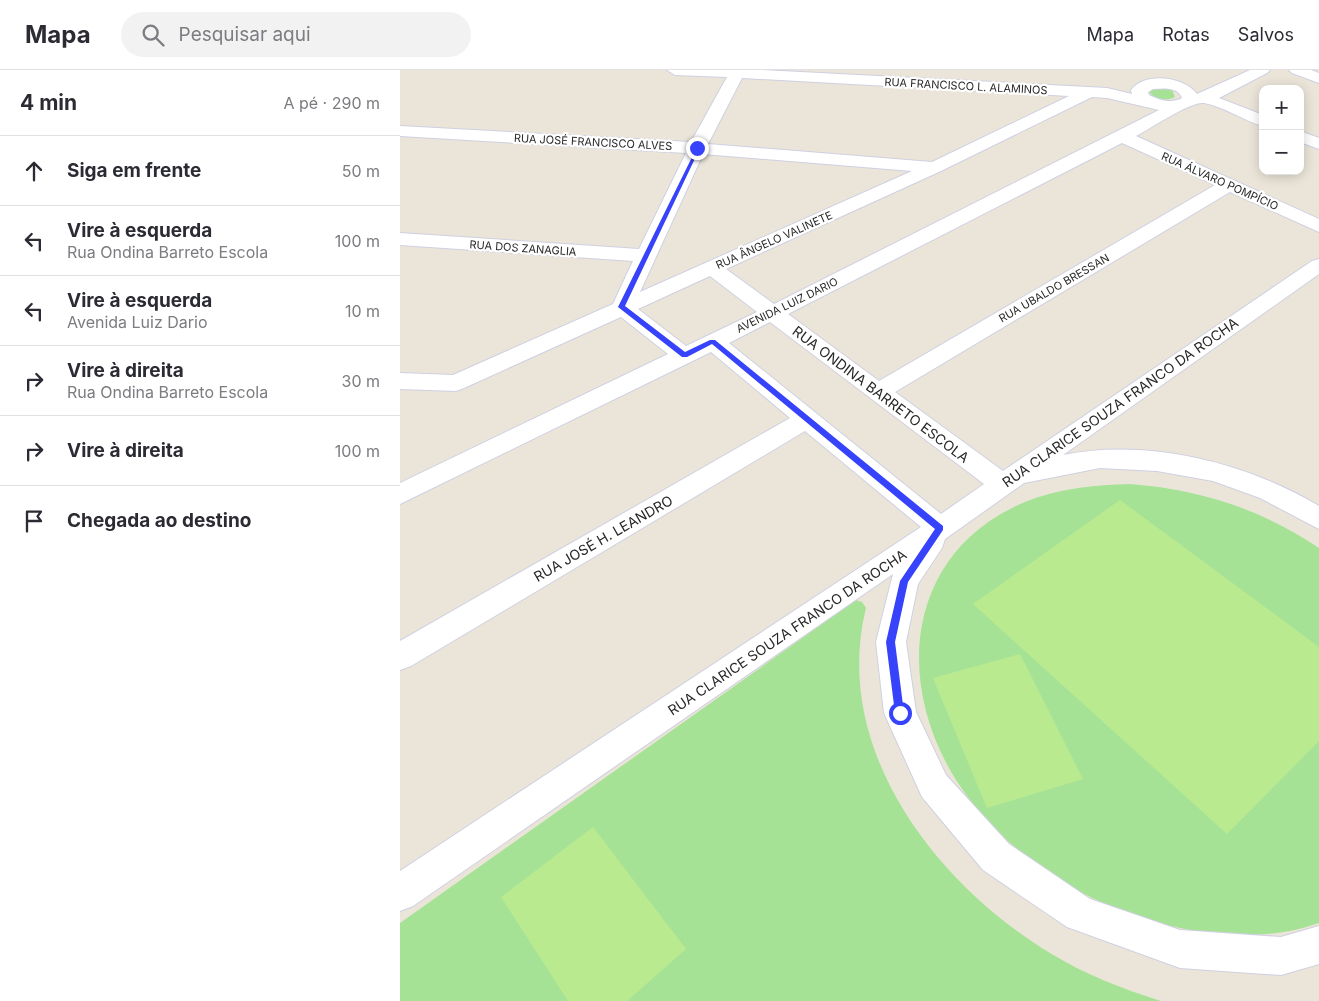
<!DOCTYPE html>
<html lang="pt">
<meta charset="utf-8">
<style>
:root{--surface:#fff;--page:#f2f2f3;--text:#2b2b33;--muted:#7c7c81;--line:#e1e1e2}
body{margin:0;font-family:Inter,sans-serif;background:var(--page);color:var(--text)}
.controls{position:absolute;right:15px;top:15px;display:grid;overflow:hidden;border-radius:10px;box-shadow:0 2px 12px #0003}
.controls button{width:45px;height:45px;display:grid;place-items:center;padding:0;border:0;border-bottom:1px solid var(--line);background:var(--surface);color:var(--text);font:25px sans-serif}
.stop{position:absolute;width:15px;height:15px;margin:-11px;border:4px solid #3643fb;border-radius:50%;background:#fff}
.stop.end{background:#3643fb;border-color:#fff;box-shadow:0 1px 5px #0008}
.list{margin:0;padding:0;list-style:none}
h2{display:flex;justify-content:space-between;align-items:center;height:65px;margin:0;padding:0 20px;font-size:21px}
h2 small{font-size:16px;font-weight:400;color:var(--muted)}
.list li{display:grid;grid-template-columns:32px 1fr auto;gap:15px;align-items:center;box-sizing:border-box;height:70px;padding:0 20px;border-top:1px solid var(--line)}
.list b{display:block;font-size:19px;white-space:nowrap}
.list p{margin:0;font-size:16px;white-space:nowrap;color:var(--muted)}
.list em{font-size:16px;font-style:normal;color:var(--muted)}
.icon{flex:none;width:28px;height:28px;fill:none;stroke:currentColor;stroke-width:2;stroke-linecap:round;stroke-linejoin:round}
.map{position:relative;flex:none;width:919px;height:931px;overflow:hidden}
header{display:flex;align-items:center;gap:30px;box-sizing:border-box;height:70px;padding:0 25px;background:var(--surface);border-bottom:1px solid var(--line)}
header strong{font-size:24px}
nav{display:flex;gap:28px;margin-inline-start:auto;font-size:18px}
.search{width:350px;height:45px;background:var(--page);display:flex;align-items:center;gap:12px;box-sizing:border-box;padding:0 18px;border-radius:28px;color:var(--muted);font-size:19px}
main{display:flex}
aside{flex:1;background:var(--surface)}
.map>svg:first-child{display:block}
.green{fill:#a6e295}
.pitch{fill:#b9ea90}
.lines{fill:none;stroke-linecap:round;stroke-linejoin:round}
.minor-casing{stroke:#cfd0e1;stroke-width:2}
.minor{fill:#fff;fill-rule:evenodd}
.route{fill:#3643fb}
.labels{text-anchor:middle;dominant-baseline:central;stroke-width:4.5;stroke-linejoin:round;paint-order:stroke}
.far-street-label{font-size:11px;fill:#282828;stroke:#fff}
.street-label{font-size:14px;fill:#282828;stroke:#fff}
</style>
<header>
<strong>Mapa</strong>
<div class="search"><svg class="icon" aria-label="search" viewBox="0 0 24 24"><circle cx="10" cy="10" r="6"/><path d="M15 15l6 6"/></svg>Pesquisar aqui</div>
<nav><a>Mapa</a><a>Rotas</a><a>Salvos</a></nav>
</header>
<main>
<aside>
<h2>4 min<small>A pé · 290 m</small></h2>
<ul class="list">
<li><svg class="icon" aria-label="ahead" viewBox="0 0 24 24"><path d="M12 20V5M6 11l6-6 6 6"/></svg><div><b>Siga em frente</b></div><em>50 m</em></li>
<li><svg class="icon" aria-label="left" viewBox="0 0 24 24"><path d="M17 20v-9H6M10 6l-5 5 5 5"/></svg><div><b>Vire à esquerda</b><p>Rua Ondina Barreto Escola</p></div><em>100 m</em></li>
<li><svg class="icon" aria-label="left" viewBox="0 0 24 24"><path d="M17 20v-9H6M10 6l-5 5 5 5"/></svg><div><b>Vire à esquerda</b><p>Avenida Luiz Dario</p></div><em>10 m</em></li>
<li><svg class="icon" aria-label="right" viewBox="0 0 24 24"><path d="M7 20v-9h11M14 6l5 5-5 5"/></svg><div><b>Vire à direita</b><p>Rua Ondina Barreto Escola</p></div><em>30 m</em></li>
<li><svg class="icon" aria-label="right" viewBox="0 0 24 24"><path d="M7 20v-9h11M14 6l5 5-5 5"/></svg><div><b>Vire à direita</b></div><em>100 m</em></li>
<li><svg class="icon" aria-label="arrive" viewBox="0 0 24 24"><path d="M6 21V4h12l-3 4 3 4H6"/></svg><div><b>Chegada ao destino</b></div></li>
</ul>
</aside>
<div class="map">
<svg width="919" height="931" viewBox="0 0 919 931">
<rect width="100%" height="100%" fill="#ebe5d9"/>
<!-- green -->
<g class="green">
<path d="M763 18 772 20 775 27C767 31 755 30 749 22L753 19Z"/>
<path d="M730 414C799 419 861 439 919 478V853C872 870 818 867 771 856 686 837 603 783 556 710 493 610 507 481 625 432 659 418 694 415 730 414Z"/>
<path d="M456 530 462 532 466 538C431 679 536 814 650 883 684 904 723 919 761 931H0V853Z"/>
</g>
<!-- pitch -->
<g class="pitch">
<path d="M720 430 919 577V671L827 764 573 534Z"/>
<path d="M620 584 683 709 587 738 533 608Z"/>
<path d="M193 757 286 879 227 931H168L101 827Z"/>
</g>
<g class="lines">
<defs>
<g id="minor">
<path d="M267 0H362L707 18 732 24 731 20C745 1 785 7 797 24L850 0H870L867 3 819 28 863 45V56C844 51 823 36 804 33 791 31 751 58 736 66L919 149V162L830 122 495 322 603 401 912 191 919 189V204L663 385C748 368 845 392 919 436V459L860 428 813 411 757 401 700 398 624 413 545 469 542 478 518 514 506 572 516 642 546 705 609 774 690 829 780 860 881 867 919 856V894L881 905 780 898 667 857 583 800 522 727 484 643 476 572 493 504 13 836 0 841V801L521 457 405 361 11 596 0 600V571L390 348 311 282 0 434V413L268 284 221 247 64 318 56 321 0 319V303L53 305 213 234 233 191 0 175V163L239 179 286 83 0 66V56L291 72 327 7 275 5ZM342 8 669 26 532 92 308 74ZM753 19C764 18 778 17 782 28 771 34 759 30 749 25L748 22ZM692 27 707 28 759 40 374 234 326 199 541 101ZM722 73 815 115 479 311 388 244ZM303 84 512 101 240 222ZM310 206 357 242 286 276 238 239ZM370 252 584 414 541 444 329 273Z"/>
<path d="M889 0H911L919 3V13L892 3Z"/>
<path d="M900 61 919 68V79L900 72Z"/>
</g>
</defs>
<!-- minor casing -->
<use href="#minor" class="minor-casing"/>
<!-- minor -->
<use href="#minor" class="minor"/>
</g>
<!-- route -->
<path class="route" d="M297 77 300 78 225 236 285 282 310 270H315L543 456V460L508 512 495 572 504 643 500 647 495 643 486 572 500 511 535 459 312 274 287 287H282L218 237Z"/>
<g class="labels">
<!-- far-street labels -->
<g class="far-street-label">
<text transform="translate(566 16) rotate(3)">RUA FRANCISCO L. ALAMINOS</text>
<text transform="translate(193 72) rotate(3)">RUA JOSÉ FRANCISCO ALVES</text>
<text transform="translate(820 111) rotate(24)">RUA ÁLVARO POMPÍCIO</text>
<text transform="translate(374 170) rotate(-24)">RUA ÂNGELO VALINETE</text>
<text transform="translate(123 178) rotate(4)">RUA DOS ZANAGLIA</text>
<text transform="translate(654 218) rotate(-30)">RUA UBALDO BRESSAN</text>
<text transform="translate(387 235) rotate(-26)">AVENIDA LUIZ DARIO</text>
</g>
<!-- street labels -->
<g class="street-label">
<text transform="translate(481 324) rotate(37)">RUA ONDINA BARRETO ESCOLA</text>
<text transform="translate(720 332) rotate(-35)">RUA CLARICE SOUZA FRANCO DA ROCHA</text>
<text transform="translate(203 468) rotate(-30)">RUA JOSÉ H. LEANDRO</text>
<text transform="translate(387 562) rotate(-34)">RUA CLARICE SOUZA FRANCO DA ROCHA</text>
</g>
</g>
</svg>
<div class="controls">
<button>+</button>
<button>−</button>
</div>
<div class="stop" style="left:500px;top:643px"></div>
<div class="stop end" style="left:297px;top:78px"></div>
</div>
</main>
